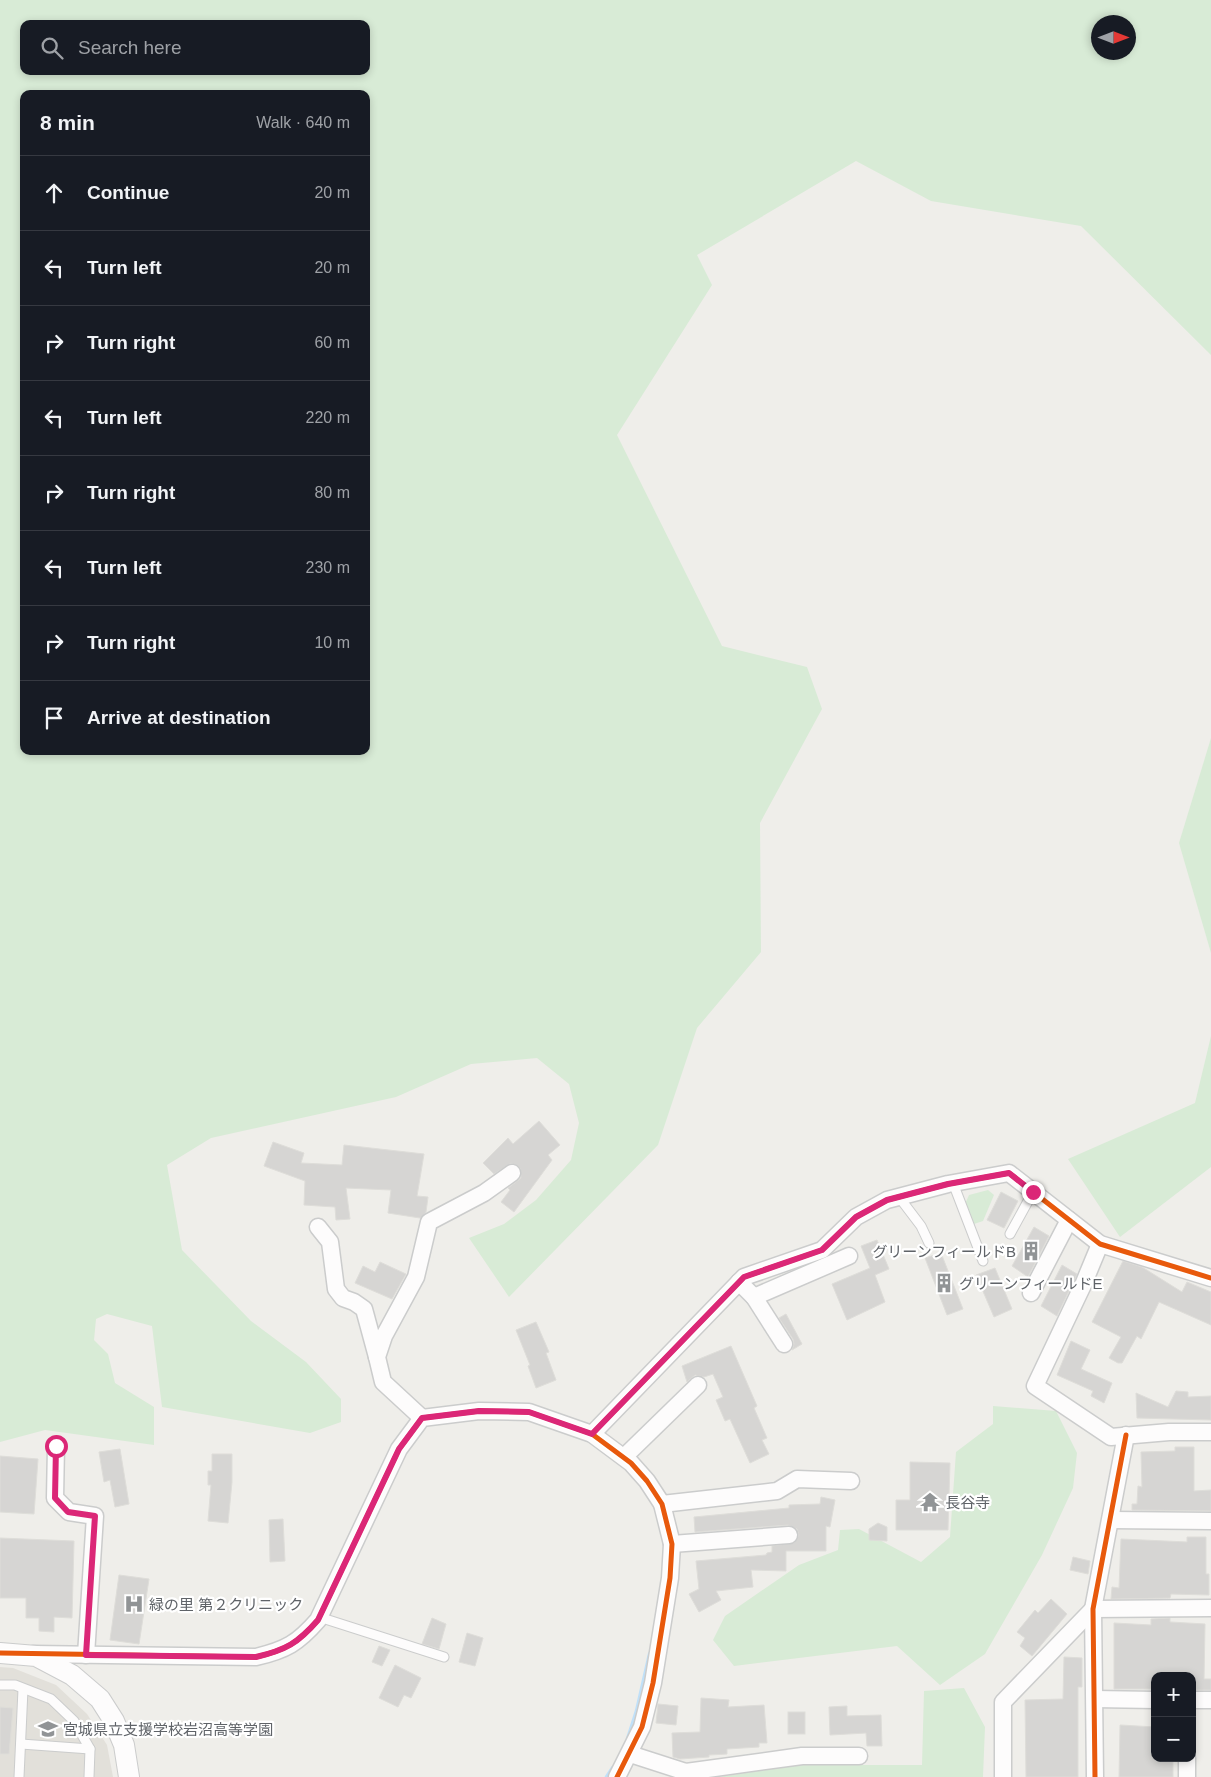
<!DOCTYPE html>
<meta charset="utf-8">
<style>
:root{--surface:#171b24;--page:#20242c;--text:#f1f3f6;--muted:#9ea1a6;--line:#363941}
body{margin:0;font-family:Arial,"Noto Sans JP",sans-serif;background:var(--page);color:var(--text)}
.controls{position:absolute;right:15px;bottom:15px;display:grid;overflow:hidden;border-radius:10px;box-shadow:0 2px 8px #0003}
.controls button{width:45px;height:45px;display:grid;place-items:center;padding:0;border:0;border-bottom:1px solid var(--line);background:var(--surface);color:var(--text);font:25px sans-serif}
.compass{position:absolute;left:1091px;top:15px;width:45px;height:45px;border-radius:50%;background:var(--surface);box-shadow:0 2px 8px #0003;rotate:90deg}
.stop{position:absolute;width:15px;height:15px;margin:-11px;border:4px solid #db2777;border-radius:50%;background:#fff}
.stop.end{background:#db2777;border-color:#fff;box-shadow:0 1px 5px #0008}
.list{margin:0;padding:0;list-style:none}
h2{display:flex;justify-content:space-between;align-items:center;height:65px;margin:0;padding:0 20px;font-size:21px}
h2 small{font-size:16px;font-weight:400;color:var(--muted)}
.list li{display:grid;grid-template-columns:32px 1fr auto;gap:15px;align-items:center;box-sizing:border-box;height:75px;padding:0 20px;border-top:1px solid var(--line)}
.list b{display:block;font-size:19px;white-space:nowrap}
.list em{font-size:16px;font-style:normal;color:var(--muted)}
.icon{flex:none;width:28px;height:28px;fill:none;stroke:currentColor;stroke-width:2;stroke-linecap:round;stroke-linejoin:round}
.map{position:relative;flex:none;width:1211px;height:1777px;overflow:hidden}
.search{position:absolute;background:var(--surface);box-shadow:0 2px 8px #0003;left:20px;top:20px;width:350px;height:55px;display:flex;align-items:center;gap:12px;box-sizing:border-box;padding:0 18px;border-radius:10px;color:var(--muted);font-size:19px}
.panel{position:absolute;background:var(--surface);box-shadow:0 2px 8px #0003;left:20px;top:90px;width:350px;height:665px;border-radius:10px}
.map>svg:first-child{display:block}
.education{fill:#e2e0da}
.green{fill:#d8ebd6;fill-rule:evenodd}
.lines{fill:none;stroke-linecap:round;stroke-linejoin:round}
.stream{stroke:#bfe0f9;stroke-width:4.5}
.building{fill:#d6d5d3;stroke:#deddd9}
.service-casing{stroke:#cbcccc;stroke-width:11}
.minor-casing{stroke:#cbcccc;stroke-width:19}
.tertiary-casing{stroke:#cbcccc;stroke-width:22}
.service{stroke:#fdfcfc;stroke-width:9}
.minor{stroke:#fdfcfc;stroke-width:16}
.tertiary{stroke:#fdfcfc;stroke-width:20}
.cycleway-casing{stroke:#fff;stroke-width:8}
.cycleway{stroke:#e8590c;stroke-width:5}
.route{stroke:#db2777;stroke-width:6}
.labels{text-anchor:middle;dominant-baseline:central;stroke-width:4.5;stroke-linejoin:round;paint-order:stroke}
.poi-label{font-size:15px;fill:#5f6368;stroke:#fff;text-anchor:start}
</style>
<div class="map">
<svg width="1211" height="1777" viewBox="0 0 1211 1777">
<rect width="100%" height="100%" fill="#efeeea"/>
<!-- education -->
<path class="education" d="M0 1667 13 1668 56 1685 87 1714 107 1745 113 1777H0Z"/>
<!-- green -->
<g class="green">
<path d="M0 0H1211V355L1081 226 931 201 856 161 697 255 712 285 617 435 722 646 807 667 822 709 760 823 761 952 697 1028 658 1145 509 1297 469 1238 504 1224 536 1200 571 1160 579 1123 569 1084 537 1058 471 1064 396 1097 211 1138 167 1165 182 1250 251 1321 306 1362 341 1399V1422L310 1433 162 1407 152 1326 107 1314 96 1319 94 1340 108 1354 115 1383 154 1407V1445L45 1430 0 1442ZM1128 22V52H1098V22ZM24 24H366V71H24ZM24 94H366V751H24Z"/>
<path d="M1211 738V953L1179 843Z"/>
<path d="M1211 1036V1167L1120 1237 1068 1159 1195 1103Z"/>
<path d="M988 1190 994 1195 983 1221 974 1224 965 1204 969 1195Z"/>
<path d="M993 1406 1056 1411 1077 1453 1073 1488 1042 1555 985 1654 940 1685 897 1646 734 1666 713 1640 725 1616 799 1565 838 1550 840 1530 859 1529 921 1562 950 1537 956 1452 993 1424Z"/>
<path d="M964 1688 985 1727 983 1777H718L799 1765H922L924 1691Z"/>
</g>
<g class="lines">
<!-- stream -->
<g class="stream">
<path d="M628 1739 637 1711 650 1654"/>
<path d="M607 1777 613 1768"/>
</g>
</g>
<!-- building -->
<g class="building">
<path d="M539 1121 560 1145 548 1155 552 1160 514 1212 501 1202 510 1190 508 1188 521 1178 520 1168 511 1163 494 1174 483 1163 508 1138 513 1144Z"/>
<path d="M273 1142 304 1153 301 1163 342 1165 344 1145 424 1154 417 1196 428 1197 426 1212 420 1218 388 1213 391 1190 346 1188 350 1219 336 1220 335 1207 304 1205 305 1181 264 1166Z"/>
<path d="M1001 1192 1018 1201 1004 1228 987 1220Z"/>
<path d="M1034 1227 1049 1236 1028 1277 1012 1266Z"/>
<path d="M877 1240 889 1269 875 1275 885 1302 847 1320 832 1284 870 1268 861 1246Z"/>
<path d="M941 1253 963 1309 947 1315 925 1258Z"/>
<path d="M1123 1261 1142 1267 1182 1292 1187 1282 1211 1292V1325L1159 1302 1141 1339 1137 1336 1122 1363H1118L1109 1358 1121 1337 1092 1322Z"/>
<path d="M380 1262 406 1274 392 1299 355 1283 363 1266 375 1272Z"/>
<path d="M1062 1265 1077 1274 1057 1316 1041 1306Z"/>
<path d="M995 1268 1012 1309 994 1317 976 1275Z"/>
<path d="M786 1314 802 1344 792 1350 794 1344 793 1339 779 1318Z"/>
<path d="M536 1322 549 1352 546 1353 556 1380 536 1388 528 1366 530 1365 516 1330Z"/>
<path d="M1071 1341 1090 1350 1081 1369 1112 1383 1104 1403 1091 1396 1093 1391 1057 1375Z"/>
<path d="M731 1346 757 1406 754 1408 767 1438 762 1440 769 1454 750 1463 730 1419 725 1421 716 1400 723 1397 713 1374 704 1377 695 1375 687 1382 682 1366Z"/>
<path d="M1176 1391 1188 1392V1397L1211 1396V1420L1137 1418 1136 1393 1168 1407Z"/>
<path d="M1175 1447H1194V1491L1211 1490V1511L1132 1510V1504H1137L1138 1486 1142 1487 1141 1452 1175 1451Z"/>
<path d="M120 1449 129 1504 115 1507 110 1480 104 1482 99 1452Z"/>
<path d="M212 1454H232V1482L228 1523 208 1521 211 1485H208V1471H212Z"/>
<path d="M0 1456 38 1459 34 1514 0 1512Z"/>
<path d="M910 1462 950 1463 948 1530H896V1500H910Z"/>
<path d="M821 1497 835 1500 830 1527 826 1526V1551H786V1571L751 1570 753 1587 716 1591 721 1600 699 1612 689 1594 699 1589 696 1561 766 1555 767 1553 772 1552V1546L794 1543 799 1535 797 1529 788 1525 695 1532 694 1517 789 1508V1505L820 1504Z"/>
<path d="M283 1519 285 1561 270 1562 269 1520Z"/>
<path d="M878 1523 887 1527V1541L869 1540V1529Z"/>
<path d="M1187 1537H1206V1574H1209V1595L1171 1594 1170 1598 1111 1599 1112 1587 1119 1588 1121 1539 1187 1542Z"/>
<path d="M0 1538 74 1541 72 1618 54 1617V1632L39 1631V1618H26V1598H0Z"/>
<path d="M1073 1557 1090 1561 1088 1574 1070 1570Z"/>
<path d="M119 1575 149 1579 139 1644 110 1640Z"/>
<path d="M1051 1599 1067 1614 1032 1656 1020 1646 1025 1638 1017 1632 1035 1610 1038 1613Z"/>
<path d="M432 1618 446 1624 439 1649 422 1644Z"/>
<path d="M1170 1618V1622L1205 1624 1204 1679H1211V1690H1192V1676H1155V1689H1114V1623L1151 1625V1619Z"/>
<path d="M467 1633 483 1638 475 1666 459 1662Z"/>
<path d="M379 1646 390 1650 382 1666 372 1662Z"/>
<path d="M1064 1657 1082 1658V1687H1078V1777H1026L1025 1700 1063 1699Z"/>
<path d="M395 1665 421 1678 411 1698 404 1695 398 1707 379 1698Z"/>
<path d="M701 1698 729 1700 728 1707 764 1705 767 1743H759V1747L727 1749V1754L709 1755V1757L680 1759 673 1757 672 1733 700 1732Z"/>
<path d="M658 1704 678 1706 676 1725 656 1723Z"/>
<path d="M847 1706V1716L881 1715 882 1746H867L866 1733 830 1735 829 1707Z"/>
<path d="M0 1707 13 1708 9 1754H0Z"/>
<rect x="788" y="1712" width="17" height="22"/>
<path d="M1120 1725 1155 1727V1758H1173V1777H1119Z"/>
</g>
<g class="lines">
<defs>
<g id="service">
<path d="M953 1183 983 1261"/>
<path d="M899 1197 921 1226 929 1243"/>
<path d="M1010 1234 1033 1192"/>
<path d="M319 1617 444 1657"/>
<path d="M0 1685H15L51 1699 74 1721 90 1749 89 1777"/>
<path d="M21 1744 90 1749"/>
<path d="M19 1777 23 1689"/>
</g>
<g id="minor">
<path d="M318 1227 330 1242 336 1289 343 1298 354 1302 364 1309 377 1357"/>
<path d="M1100 1244 1083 1285 1035 1386 1111 1437 1169 1432H1211"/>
<path d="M739 1282 754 1297 849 1256"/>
<path d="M1031 1293 1069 1220"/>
<path d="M754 1297 784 1344"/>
<path d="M422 1418 383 1382 377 1357 384 1336 416 1277 429 1222 484 1193 512 1173"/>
<path d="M592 1434 744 1277 822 1250 856 1217 887 1200 948 1184 1009 1173 1100 1244 1211 1278"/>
<path d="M56 1446 55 1498 69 1512 95 1516 86 1655"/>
<path d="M624 1457 698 1385"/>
<path d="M662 1504 777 1491 797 1479 851 1481"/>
<path d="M1111 1520 1211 1521"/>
<path d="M672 1544 789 1535"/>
<path d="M33 1654 256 1657C286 1650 298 1643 318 1620L399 1449 422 1418 479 1411 529 1412 592 1434 631 1463 647 1481 662 1504 672 1544 670 1578 653 1683 642 1727 617 1777"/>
<path d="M1095 1699 1155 1700"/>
<path d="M1192 1700H1211"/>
<path d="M630 1754 686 1772 802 1756H859"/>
<path d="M1003 1777V1702L1093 1609 1211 1608"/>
<path d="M1095 1777 1093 1609 1126 1435"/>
<path d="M1187 1777V1758"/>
</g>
<path id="tertiary" d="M0 1653 36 1656 72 1675 100 1699 114 1721 124 1745 129 1777"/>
</defs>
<!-- service casing -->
<use href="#service" class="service-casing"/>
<!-- minor casing -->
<use href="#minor" class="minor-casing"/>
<!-- tertiary casing -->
<use href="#tertiary" class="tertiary-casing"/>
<!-- service -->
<use href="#service" class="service"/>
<!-- minor -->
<use href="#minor" class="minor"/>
<!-- tertiary -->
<use href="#tertiary" class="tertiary"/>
<defs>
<g id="cycleway">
<path d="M592 1434 744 1277 822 1250 856 1217 887 1200 948 1184 1009 1173 1100 1244 1211 1278"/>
<path d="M0 1653 256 1657C286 1650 298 1643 318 1620L399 1449 422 1418 479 1411 529 1412 592 1434 631 1463 647 1481 662 1504 672 1544 670 1578 653 1683 642 1727 617 1777"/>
<path d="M1095 1777 1093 1609 1126 1435"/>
</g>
</defs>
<!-- cycleway casing -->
<use href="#cycleway" class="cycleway-casing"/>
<!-- cycleway -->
<use href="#cycleway" class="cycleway"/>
</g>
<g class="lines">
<!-- route -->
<path class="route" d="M56 1446 55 1498 68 1512 95 1516 86 1655 256 1657C286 1650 298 1643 318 1620L399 1449 422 1418 479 1411 529 1412 592 1434 744 1277 822 1250 856 1217 887 1200 948 1184 1009 1173 1033 1192"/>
</g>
<!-- icons -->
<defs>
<symbol id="building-bare" viewBox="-9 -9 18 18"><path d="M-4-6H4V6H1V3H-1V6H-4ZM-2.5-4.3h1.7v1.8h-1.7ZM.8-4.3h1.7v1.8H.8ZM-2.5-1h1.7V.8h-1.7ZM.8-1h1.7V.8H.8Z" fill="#919496" stroke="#fff" stroke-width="2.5" paint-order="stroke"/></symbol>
<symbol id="temple-bare" viewBox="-9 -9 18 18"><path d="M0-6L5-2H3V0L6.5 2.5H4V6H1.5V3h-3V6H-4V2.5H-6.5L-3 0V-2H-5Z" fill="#919496" stroke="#fff" stroke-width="2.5" paint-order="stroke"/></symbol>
<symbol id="hospital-bare" viewBox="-9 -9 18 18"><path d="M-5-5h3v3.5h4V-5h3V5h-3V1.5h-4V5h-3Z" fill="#919496" stroke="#fff" stroke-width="2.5" paint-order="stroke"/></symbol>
<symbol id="school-bare" viewBox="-9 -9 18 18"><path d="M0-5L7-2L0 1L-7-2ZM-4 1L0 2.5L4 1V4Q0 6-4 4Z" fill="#919496" stroke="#fff" stroke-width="2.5" paint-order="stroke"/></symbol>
</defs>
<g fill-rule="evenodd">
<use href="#building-bare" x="1017" y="1237" width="28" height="28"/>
<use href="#building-bare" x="930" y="1269" width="28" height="28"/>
<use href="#temple-bare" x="916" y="1488" width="28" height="28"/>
<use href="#hospital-bare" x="120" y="1590" width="28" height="28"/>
<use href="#school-bare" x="34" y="1715" width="28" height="28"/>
</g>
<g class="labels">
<!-- poi labels -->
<g class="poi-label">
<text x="1016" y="1251" text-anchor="end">グリーンフィールドB</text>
<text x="959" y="1283">グリーンフィールドE</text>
<text x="945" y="1502">長谷寺</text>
<text x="149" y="1604">緑の里 第２クリニック</text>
<text x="63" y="1729">宮城県立支援学校岩沼高等学園</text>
</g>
</g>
</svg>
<div class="controls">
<button>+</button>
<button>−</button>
</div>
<svg class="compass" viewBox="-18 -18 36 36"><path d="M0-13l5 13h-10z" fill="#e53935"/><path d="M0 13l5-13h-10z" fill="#9ea1a6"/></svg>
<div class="stop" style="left:56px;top:1446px"></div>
<div class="stop end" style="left:1033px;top:1192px"></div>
<div class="search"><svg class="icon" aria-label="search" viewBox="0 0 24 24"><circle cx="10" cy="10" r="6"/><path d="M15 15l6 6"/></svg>Search here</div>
<section class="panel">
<h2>8 min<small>Walk · 640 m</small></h2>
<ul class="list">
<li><svg class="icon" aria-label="ahead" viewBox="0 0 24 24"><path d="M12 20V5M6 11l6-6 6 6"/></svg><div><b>Continue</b></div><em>20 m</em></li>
<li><svg class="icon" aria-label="left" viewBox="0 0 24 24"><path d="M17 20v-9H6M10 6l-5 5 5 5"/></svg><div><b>Turn left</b></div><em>20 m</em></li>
<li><svg class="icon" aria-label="right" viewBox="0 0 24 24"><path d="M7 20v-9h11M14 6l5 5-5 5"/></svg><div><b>Turn right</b></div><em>60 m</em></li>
<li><svg class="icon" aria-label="left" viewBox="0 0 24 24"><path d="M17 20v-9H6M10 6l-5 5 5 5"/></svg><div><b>Turn left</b></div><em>220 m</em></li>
<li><svg class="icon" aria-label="right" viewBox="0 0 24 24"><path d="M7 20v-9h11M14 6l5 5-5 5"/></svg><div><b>Turn right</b></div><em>80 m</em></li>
<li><svg class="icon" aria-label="left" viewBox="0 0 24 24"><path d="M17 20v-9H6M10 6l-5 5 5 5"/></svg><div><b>Turn left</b></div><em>230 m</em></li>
<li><svg class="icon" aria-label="right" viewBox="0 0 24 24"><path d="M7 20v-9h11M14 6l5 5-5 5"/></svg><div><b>Turn right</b></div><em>10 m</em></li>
<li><svg class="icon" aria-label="arrive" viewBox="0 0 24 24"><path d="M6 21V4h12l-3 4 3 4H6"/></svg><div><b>Arrive at destination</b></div></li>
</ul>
</section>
</div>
